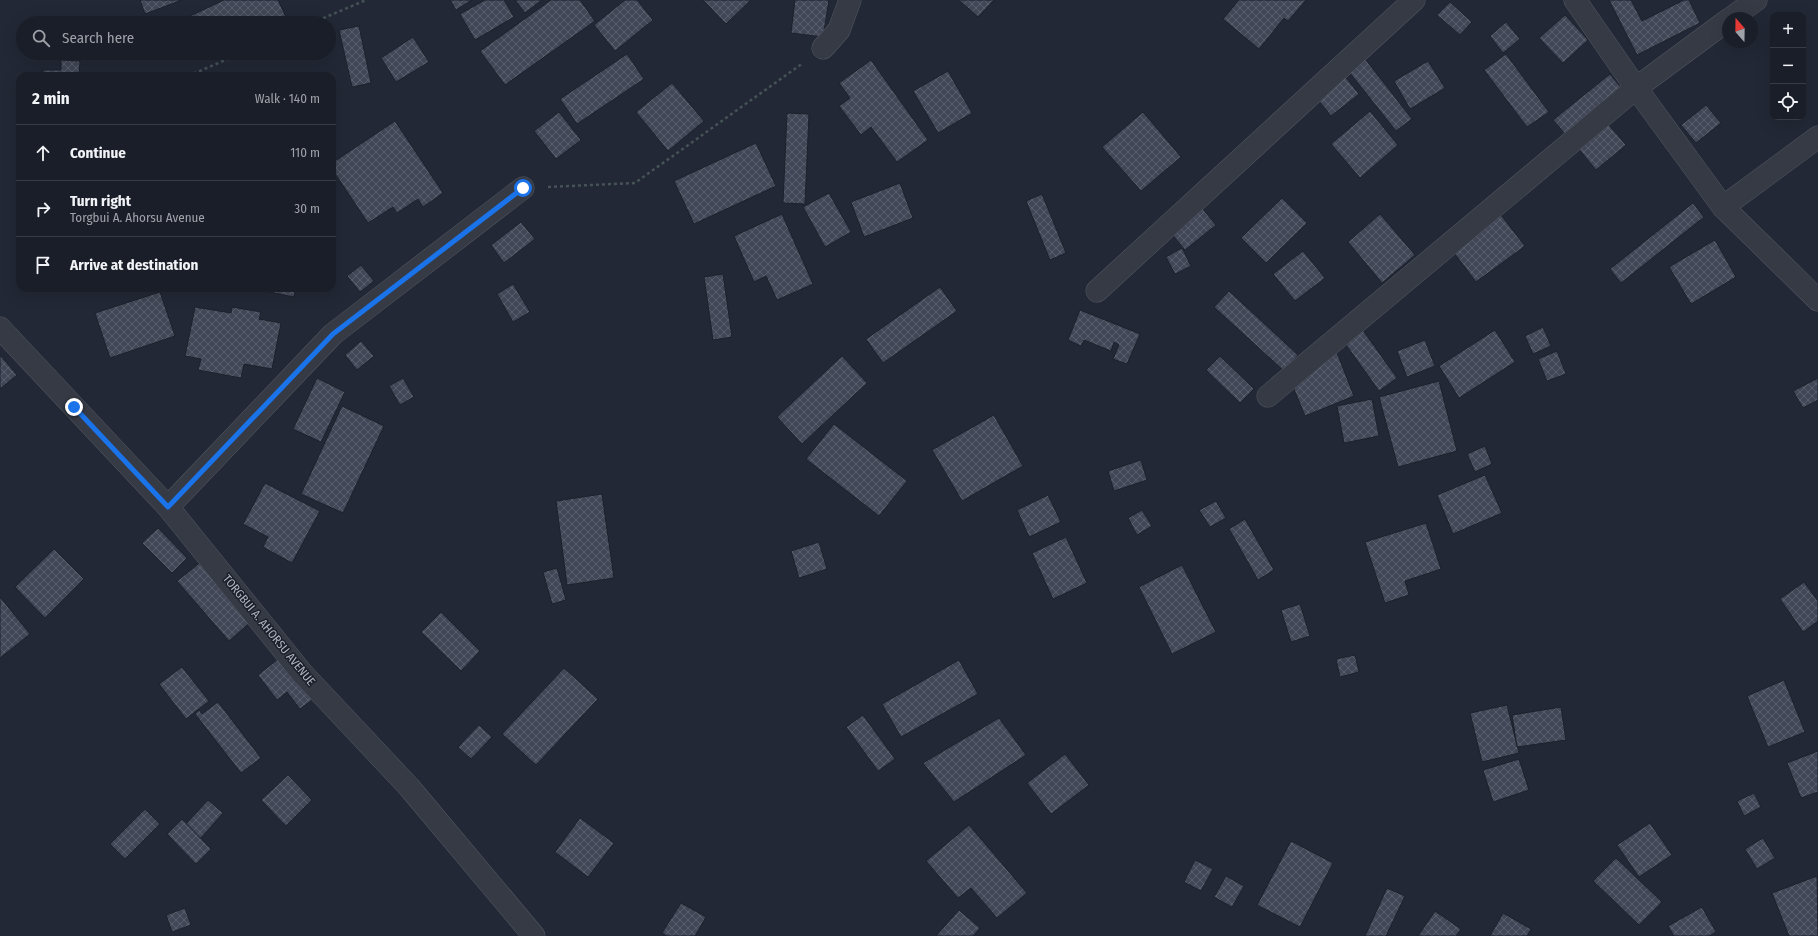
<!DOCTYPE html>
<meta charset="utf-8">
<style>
:root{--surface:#1a1e28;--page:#232730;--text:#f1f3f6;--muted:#9fa2a8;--line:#383c45}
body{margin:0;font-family:"Fira Sans Condensed",sans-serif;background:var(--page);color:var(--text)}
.controls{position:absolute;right:12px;top:12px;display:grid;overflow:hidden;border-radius:8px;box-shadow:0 4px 16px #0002}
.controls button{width:36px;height:36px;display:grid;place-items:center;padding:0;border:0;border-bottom:1px solid var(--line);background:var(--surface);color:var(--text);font:20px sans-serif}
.compass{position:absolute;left:1722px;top:12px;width:36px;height:36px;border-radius:50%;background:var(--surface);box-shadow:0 4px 16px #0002;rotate:340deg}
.stop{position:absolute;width:12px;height:12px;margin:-9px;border:3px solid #1a73e8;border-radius:50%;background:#fff}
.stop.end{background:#1a73e8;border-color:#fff;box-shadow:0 1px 4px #0008}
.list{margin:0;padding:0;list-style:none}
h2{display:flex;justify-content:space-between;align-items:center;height:52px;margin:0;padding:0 16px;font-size:17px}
h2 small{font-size:13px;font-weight:400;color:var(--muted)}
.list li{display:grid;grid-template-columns:26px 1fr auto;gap:12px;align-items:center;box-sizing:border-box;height:56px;padding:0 16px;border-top:1px solid var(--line)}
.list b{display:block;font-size:15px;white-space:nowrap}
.list p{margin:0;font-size:13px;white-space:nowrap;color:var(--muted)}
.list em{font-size:13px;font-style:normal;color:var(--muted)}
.icon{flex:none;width:22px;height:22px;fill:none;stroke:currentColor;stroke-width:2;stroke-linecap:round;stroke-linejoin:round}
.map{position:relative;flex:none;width:1818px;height:936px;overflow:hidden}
.search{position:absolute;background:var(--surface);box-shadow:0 4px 16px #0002;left:16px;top:16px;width:320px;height:44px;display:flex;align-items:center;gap:10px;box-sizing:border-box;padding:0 14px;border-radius:22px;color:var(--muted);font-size:15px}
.panel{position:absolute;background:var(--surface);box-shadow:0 4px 16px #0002;left:16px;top:72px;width:320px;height:220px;border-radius:12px}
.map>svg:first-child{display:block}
.building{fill:url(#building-cross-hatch);stroke:#1d212c}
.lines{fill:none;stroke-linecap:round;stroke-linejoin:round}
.minor-casing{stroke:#535763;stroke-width:23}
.path{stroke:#455357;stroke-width:2.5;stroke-dasharray:3 3;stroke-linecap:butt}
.minor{stroke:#353a45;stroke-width:22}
.route{stroke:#1a73e8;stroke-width:5}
.labels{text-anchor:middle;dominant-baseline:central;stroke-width:3;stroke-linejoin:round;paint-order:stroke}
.street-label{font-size:12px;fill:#b0b4c2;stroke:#1b1f2a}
</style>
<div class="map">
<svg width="1818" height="936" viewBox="0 0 1818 936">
<defs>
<pattern id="building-cross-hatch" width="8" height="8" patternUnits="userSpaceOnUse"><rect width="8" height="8" fill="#414756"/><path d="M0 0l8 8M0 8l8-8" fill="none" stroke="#5a5f6d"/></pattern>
</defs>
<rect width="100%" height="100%" fill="#222835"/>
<!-- building -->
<g class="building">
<path d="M140 0H182L145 14Z"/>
<path d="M224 0H278L287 19 277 23H191L188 17Z"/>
<path d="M450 0H472L456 10Z"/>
<path d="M485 0H504L514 17 475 40 460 14Z"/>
<path d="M515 0H542L525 13Z"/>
<path d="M551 0H580L595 21 505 85 480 51Z"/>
<path d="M625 0H637L653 20 615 51 594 25Z"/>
<path d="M703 0H751L726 24Z"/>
<path d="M795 0H829L823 37 791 33Z"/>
<path d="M959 0H994L978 17Z"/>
<path d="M1239 0H1306L1288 21 1284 18 1259 49 1223 19Z"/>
<path d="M1609 0H1631L1642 21 1684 0H1689L1700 23 1637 55Z"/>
<path d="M1450 2 1472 22 1460 35 1437 15Z"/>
<path d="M1565 15 1588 40 1563 63 1539 38Z"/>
<path d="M1506 22 1520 39 1503 53 1490 36Z"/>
<path d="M359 26 371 83 352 87 339 30Z"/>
<path d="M413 37 429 62 396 82 381 58Z"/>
<path d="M627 54 644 79 577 124 560 99Z"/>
<path d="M1506 54 1549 112 1527 127 1484 70Z"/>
<path d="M1362 55 1412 119 1396 131 1346 68Z"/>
<path d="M61 60 80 61 79 76H43V70H61Z"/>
<path d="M871 60 928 140 897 162 871 127 861 135 839 106 850 98 839 83Z"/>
<path d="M1428 61 1445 88 1410 109 1394 81Z"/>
<path d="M948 71 972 113 938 133 913 91Z"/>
<path d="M1343 74 1359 94 1331 116 1315 96Z"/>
<path d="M1610 74 1622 89 1566 135 1553 120Z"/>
<path d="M672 83 704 121 668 151 636 112Z"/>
<path d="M1706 105 1721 123 1696 143 1681 125Z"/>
<path d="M1370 111 1398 145 1360 178 1331 144Z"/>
<path d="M559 112 581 140 556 159 534 131Z"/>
<path d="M1143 112 1181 157 1141 191 1102 147Z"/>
<path d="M787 113 809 114 805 204 783 203Z"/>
<path d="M395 121 443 193 423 207 418 199 397 213 393 207 368 223 332 169V163Z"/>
<path d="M1608 124 1626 145 1596 170 1578 148Z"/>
<path d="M756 143 776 186 694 224 674 181Z"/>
<path d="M900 183 913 218 864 237 851 202Z"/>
<path d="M829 193 851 232 825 247 803 207Z"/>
<path d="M1042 194 1066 253 1050 260 1026 201Z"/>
<path d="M1282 198 1307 223 1266 263 1241 238Z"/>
<path d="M1693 203 1704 217 1621 283 1610 269Z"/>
<path d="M1202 208 1216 225 1185 250 1171 233Z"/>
<path d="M1497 210 1525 246 1476 282 1449 246Z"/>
<path d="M782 214 813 284 777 300 766 276 754 282 734 236Z"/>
<path d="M1380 214 1415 255 1382 283 1348 242Z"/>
<path d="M521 222 535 239 504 263 491 245Z"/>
<path d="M1715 240 1736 277 1691 304 1669 267Z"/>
<path d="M1182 248 1191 266 1175 274 1166 257Z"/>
<path d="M1303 251 1325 278 1295 301 1273 274Z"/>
<path d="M361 265 374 281 360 292 347 276Z"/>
<path d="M723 274 732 337 713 340 704 277Z"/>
<path d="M513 284 530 312 513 322 497 294Z"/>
<path d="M940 287 957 311 883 363 866 339Z"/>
<path d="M261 288H296L294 297 260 290Z"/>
<path d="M1229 291 1298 355 1284 371 1214 307Z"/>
<path d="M160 292 175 336 110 358 95 313Z"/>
<path d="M195 307 231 313 232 307 261 312 259 319 281 323 272 369 244 364 241 378 198 370 201 359 185 356Z"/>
<path d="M1080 310 1140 334 1127 364 1113 359 1119 345 1114 342 1111 351 1084 340 1081 346 1068 340Z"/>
<path d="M1543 327 1551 346 1533 354 1525 336Z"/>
<path d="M1362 329 1397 378 1379 391 1344 342Z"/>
<path d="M1495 330 1515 362 1459 398 1439 366Z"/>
<path d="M1425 340 1435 366 1407 377 1397 351Z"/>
<path d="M361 341 374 356 357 370 345 355Z"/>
<path d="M1336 350 1354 396 1305 416 1286 370Z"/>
<path d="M1557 351 1566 374 1547 381 1538 359Z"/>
<path d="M0 355 17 375 0 389Z"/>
<path d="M842 356 867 383 802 444 777 417Z"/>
<path d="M1220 356 1254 389 1240 403 1206 370Z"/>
<path d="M317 378 345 392 321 442 293 429Z"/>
<path d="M403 378 414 397 400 405 389 386Z"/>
<path d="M1818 378V400L1803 408 1793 391Z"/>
<path d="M1439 381 1457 451 1398 467 1379 397Z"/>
<path d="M1372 399 1379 436 1344 443 1337 406Z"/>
<path d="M342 406 384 426 343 513 301 494Z"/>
<path d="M994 415 1023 466 962 501 932 450Z"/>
<path d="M834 424 907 481 879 516 806 459Z"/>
<path d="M1485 446 1492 464 1475 472 1467 454Z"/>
<path d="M1141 460 1147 480 1114 491 1108 471Z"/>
<path d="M1485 475 1502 513 1453 534 1437 495Z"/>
<path d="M265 483 320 511 292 563 263 547 268 537 243 524Z"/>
<path d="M602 494 614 578 567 585 556 501Z"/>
<path d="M1048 495 1061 522 1029 537 1017 510Z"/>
<path d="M1216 501 1226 518 1210 527 1199 510Z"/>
<path d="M1142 510 1152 526 1137 535 1128 518Z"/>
<path d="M1245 519 1274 570 1258 580 1229 529Z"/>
<path d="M1426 523 1441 569 1405 581 1409 595 1385 603 1365 542Z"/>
<path d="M158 528 187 558 172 573 142 543Z"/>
<path d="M1066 537 1087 583 1053 599 1032 553Z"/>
<path d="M819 542 827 569 799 578 791 551Z"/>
<path d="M54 549 84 579 45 618 15 587Z"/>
<path d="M202 561 253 620 229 641 177 581Z"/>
<path d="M1182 565 1216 632 1172 654 1139 587Z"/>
<path d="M557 568 566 600 552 604 543 572Z"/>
<path d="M1804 582 1818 601V621L1803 632 1780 599Z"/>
<path d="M0 597 30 634 0 658Z"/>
<path d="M1300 604 1310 636 1291 642 1281 610Z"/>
<path d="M441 612 480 651 461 671 421 632Z"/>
<path d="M283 655 316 697 300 709 287 692 277 700 258 675Z"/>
<path d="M1355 655 1359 672 1340 677 1336 659Z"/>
<path d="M959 660 978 694 901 737 882 704Z"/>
<path d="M182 667 209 701 186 719 159 684Z"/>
<path d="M564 668 598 699 536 765 502 734Z"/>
<path d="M1784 680 1805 732 1768 747 1747 696Z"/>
<path d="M218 702 261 758 241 773 195 714 199 710 202 714Z"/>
<path d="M1507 705 1519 753 1482 762 1470 713Z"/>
<path d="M1561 707 1566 740 1517 747 1512 715Z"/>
<path d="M863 715 895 759 878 771 846 727Z"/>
<path d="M999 718 1026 755 954 802 923 763Z"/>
<path d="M479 725 492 737 471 759 458 747Z"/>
<path d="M1818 751V792L1801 798 1787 763Z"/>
<path d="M1065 754 1089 785 1051 814 1027 783Z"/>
<path d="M1519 759 1529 790 1493 802 1483 770Z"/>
<path d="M288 775 312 800 286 826 261 800Z"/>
<path d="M1754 793 1761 807 1744 816 1737 801Z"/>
<path d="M208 800 223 813 200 839 184 826Z"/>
<path d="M145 809 160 824 125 859 110 844Z"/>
<path d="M580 818 614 843 588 877 555 852Z"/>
<path d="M182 819 211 849 196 864 167 834Z"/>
<path d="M1650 823 1672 855 1639 877 1617 845Z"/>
<path d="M969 825 1027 893 997 918 971 888 958 898 926 861Z"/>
<path d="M1763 838 1775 858 1757 869 1745 849Z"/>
<path d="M1291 841 1333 863 1300 927 1257 905Z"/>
<path d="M1616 858 1662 902 1639 925 1593 881Z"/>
<path d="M1195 860 1213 869 1201 891 1184 882Z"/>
<path d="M1226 876 1244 886 1232 907 1214 897Z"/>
<path d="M1817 876 1818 936H1789L1772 893Z"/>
<path d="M1387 888 1405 896 1386 936H1365Z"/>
<path d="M681 903 706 917 695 936H667L662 933Z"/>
<path d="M1702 907 1716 932 1709 936H1674L1668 926Z"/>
<path d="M185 908 191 925 172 932 166 915Z"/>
<path d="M959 910 980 928 973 936H936Z"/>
<path d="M1435 911 1461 929 1456 936H1418Z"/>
<path d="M1503 913 1531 929 1527 936H1490Z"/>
</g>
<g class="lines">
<defs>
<g id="minor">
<path d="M1575 0 1636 88 1728 20"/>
<path d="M1731 18 1756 0"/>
<path d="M823 48 839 30 850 0"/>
<path d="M1723 207 1818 300"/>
<path d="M1097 291 1414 0"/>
<path d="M0 328 168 507 302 673 409 787 534 936"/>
<path d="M1268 396 1636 88 1723 207 1818 137"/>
<path d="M168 507 333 334 523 188"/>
</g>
</defs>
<!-- minor casing -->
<use href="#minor" class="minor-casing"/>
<!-- path -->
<g class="path">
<path d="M312 23 366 0"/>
<path d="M188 76 242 53"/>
<path d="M548 187 635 183 803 63"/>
</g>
<!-- minor -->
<use href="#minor" class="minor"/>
</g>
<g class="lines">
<!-- route -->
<path class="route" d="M74 407 168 507 333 334 523 188"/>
</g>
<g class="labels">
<!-- street labels -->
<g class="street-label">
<text transform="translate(269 630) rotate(51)">TORGBUI A. AHORSU AVENUE</text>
</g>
</g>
</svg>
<div class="controls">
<button>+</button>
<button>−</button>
<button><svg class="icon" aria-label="locate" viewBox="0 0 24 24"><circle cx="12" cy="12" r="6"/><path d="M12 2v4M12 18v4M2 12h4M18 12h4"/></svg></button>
</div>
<svg class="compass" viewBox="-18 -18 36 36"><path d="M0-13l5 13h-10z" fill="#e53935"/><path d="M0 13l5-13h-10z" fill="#9fa2a8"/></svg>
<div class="stop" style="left:523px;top:188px"></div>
<div class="stop end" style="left:74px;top:407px"></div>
<div class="search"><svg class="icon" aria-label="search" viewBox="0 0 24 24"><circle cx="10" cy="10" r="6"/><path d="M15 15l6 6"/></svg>Search here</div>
<section class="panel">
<h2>2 min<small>Walk · 140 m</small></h2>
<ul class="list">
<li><svg class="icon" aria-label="ahead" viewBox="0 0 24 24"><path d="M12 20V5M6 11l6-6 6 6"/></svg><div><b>Continue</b></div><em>110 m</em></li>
<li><svg class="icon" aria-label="right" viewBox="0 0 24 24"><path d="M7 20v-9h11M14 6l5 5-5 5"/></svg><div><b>Turn right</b><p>Torgbui A. Ahorsu Avenue</p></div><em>30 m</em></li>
<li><svg class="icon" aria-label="arrive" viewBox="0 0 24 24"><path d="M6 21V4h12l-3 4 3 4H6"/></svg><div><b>Arrive at destination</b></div></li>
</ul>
</section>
</div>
